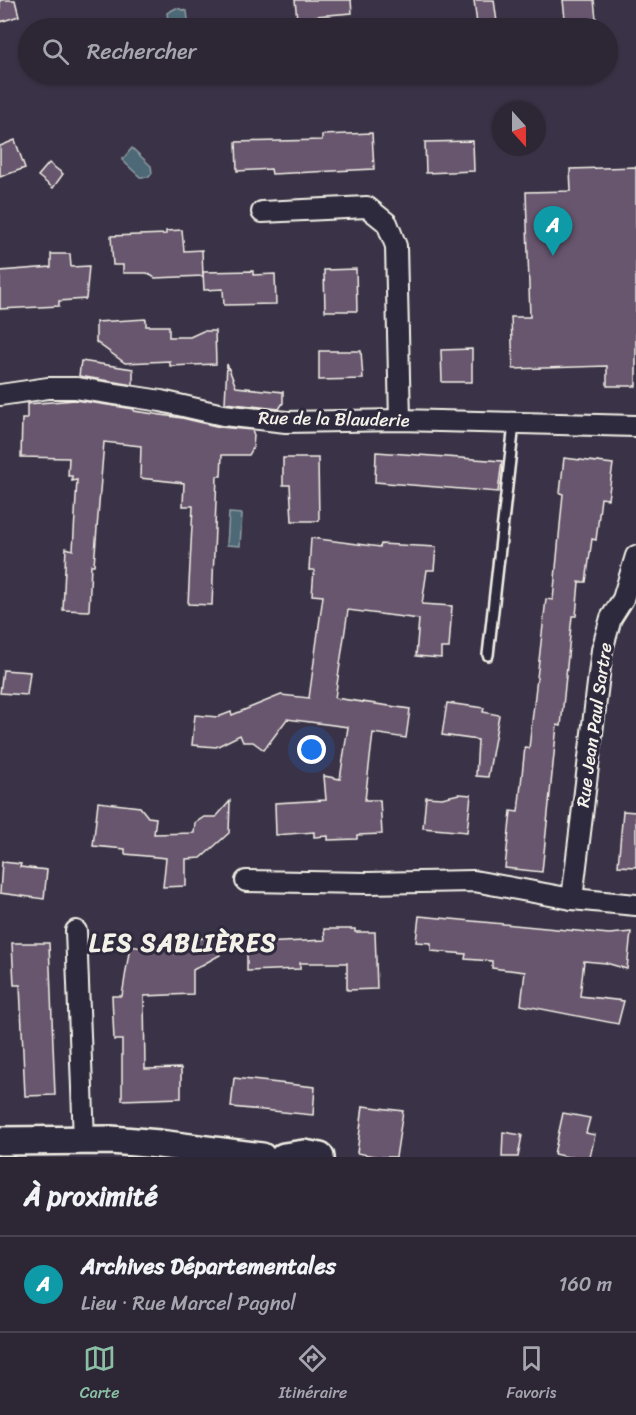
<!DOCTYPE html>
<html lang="fr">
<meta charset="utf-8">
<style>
:root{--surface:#2c2635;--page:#383241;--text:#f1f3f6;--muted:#a6a5ad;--line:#484350;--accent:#8abfa5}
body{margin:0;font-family:Sriracha,sans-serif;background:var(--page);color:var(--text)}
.compass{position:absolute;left:492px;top:102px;width:54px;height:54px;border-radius:50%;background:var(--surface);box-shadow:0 2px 4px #0004;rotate:159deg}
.you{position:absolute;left:312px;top:750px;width:21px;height:21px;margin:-15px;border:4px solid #fff;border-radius:50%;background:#1a73e8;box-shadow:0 0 0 9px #1a73e833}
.badge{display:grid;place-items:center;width:39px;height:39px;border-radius:50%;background:var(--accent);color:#fff;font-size:20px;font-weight:700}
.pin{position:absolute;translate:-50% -50px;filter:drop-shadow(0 2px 3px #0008)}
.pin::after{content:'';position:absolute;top:32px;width:21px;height:18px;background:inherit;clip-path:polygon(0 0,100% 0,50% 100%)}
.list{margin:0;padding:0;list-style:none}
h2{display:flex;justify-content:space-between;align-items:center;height:78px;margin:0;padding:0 24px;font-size:26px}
h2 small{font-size:20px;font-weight:400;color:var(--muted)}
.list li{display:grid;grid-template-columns:39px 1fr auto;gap:18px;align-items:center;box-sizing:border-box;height:96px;padding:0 24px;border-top:2px solid var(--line)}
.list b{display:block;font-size:22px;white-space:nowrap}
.list p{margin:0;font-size:20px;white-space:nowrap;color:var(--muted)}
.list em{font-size:20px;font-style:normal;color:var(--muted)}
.icon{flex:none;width:33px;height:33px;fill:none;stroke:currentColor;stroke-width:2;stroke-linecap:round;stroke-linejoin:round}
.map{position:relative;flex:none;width:636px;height:1157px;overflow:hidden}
.search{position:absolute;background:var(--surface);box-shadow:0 2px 4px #0004;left:18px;right:18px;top:18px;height:66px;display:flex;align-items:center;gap:15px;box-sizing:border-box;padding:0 21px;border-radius:33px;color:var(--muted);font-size:22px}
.sheet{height:174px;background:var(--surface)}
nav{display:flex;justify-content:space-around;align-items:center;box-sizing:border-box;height:84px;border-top:2px solid var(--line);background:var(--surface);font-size:16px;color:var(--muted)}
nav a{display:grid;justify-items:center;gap:3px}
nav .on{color:var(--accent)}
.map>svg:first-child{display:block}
.water{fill:#4e6876;stroke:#909fa4;stroke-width:1.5}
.building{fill:#68566e;stroke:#f4f1e8;stroke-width:1.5}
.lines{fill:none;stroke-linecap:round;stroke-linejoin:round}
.lane-casing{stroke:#f4f1e8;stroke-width:14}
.street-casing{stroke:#f4f1e8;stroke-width:24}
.secondary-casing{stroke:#f4f1e8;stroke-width:32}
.lane{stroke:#2f2a3d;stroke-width:9}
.street{stroke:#2f2a3d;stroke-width:20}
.secondary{stroke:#2f2a3d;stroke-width:27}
.labels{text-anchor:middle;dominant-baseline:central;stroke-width:6;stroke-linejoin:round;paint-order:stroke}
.street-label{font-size:18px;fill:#f4f1e8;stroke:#2f2a3d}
.district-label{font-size:24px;font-weight:bold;letter-spacing:1.5px;fill:#f4f1e8;stroke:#2f2a3d}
</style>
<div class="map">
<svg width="636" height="1157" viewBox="0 0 636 1157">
<rect width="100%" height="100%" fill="#3a3347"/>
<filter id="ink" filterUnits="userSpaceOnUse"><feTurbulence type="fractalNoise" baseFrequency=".0167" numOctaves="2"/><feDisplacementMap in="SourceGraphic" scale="12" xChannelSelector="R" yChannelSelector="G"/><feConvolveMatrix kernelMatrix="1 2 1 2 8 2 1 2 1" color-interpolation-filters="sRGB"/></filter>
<g filter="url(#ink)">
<!-- water -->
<g class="water">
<path d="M176 8 187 11 189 28H169L167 13Z"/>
<path d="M132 148 151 166 152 173 149 177H140L122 160Z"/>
<path d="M229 513 242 514 240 546 227 545Z"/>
</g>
<!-- building -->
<g class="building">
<path d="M0 0H15L19 16 0 22Z"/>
<path d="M295 0H351L352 13 316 16 317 28H298Z"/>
<path d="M474 0H494L497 22 477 24Z"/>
<path d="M563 0H594L597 28H566Z"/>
<path d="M372 133 374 169 272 174 271 169 237 171 236 142 322 140V135Z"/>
<path d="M15 140 25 168 0 177V146Z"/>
<path d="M473 141 474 171 426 173 425 142Z"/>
<path d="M49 163 63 174 53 188 38 176Z"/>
<path d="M636 167V386H607V366L513 369 511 317H530L526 192 571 191 570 169Z"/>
<path d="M182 230 184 251 202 250 203 276 155 278 147 273H123V265H113L111 236 166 234V231Z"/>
<path d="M51 254H70L71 267 89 266 86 299 59 301V306L0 309V271L51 267Z"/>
<path d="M356 269 357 311H325L324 270Z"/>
<path d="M253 271V275L275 274 276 304 224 305 223 289 204 290 203 272Z"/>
<path d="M146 319V326H169V337H190L203 331H215L216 364 170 366V361L125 363 96 342V322Z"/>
<path d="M472 349V382H442L441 350Z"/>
<path d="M319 351H361L363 379 319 380Z"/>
<path d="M81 361 133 369V385L79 376Z"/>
<path d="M227 364 236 387 283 392V403L279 409 225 403Z"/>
<path d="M75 400 134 409V411L182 418 220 427 252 430 254 435 253 448 249 455H222L221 476H217L212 605 188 604 193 506H183L184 483 140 478 141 446 104 442 94 565H91L89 611 63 610 66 548 73 550 77 480 72 481V476H68L69 458 21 457 22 419H27V404Z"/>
<path d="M376 452 502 461 498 492 375 482Z"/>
<path d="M283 458H318L319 521H292L290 485H283Z"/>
<path d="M564 458 613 464 608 499 601 498 596 540 592 539 586 582H579L576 616H572L561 726 557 725 542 872 505 868 511 811 518 812 525 747 529 748 546 599 553 600 563 494 560 493Z"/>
<path d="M311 538 380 547 381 544 436 547 434 570H427L422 604 452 606 449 648H441V658L416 656 419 619 348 610 335 698 410 709 406 738 373 733 365 800H380L382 834 357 835V839L328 840V836L314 837V832L276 835 275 803 326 800 324 776 340 779 348 727 287 719 264 750 253 742H243L240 735 216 747 192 745 195 715 218 717 231 712 232 715 281 695 309 698 323 596 312 595 314 570H309Z"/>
<path d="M3 670 30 672 27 695 0 693Z"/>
<path d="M447 703 484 708 483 712 499 715 488 777 476 776 478 740 442 735Z"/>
<path d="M459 794 471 795 467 832 423 828 426 797 442 798Z"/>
<path d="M230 801 229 833 201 858 186 859V886L163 887 166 858 125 854V849L93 846 98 802 140 807 148 817 156 818 154 834 194 833 195 823 204 817H216Z"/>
<path d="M623 811 636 812V867L618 866Z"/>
<path d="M2 862 21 864 20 867 47 870 44 899 0 893Z"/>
<path d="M419 916 609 934 631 932 627 969 606 963 584 961 580 996 624 1001 618 1024 521 1005 525 972 492 968V961L465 959 466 954 431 951V943L416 942Z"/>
<path d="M324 929H355V932H375L377 989 347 990V963H300V969L247 971V953L262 952V943L325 940Z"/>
<path d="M209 934 220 955 193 970V994L144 996 145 1069 181 1068V1098L122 1100V1040H114L112 996H122L130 946 157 950V944H192Z"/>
<path d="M12 943H49L55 1095 25 1096 20 985H14Z"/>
<path d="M234 1078 315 1087 313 1115 231 1107Z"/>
<path d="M363 1106 403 1111 396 1157H380L357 1153Z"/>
<path d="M563 1113 590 1118 586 1133 595 1135 590 1157H568L554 1154Z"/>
<path d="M503 1132 522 1135 518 1157H502Z"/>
</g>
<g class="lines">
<defs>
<path id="lane" d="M488 655 514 424"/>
<g id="street">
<path d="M262 212 367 207 387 223 396 246 400 420"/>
<path d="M0 395 48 388H76L161 401 223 415 286 422 400 420 636 426"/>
<path d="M246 881 367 883 474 881 572 899 636 905"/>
<path d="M572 899 602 650 611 618 623 599 636 556"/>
<path d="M76 931 84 1140"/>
</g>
<g id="secondary">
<path d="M0 1141 111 1140 159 1144 262 1157"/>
<path d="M284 1157 304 1154 320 1157"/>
</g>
</defs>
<!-- lane casing -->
<use href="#lane" class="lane-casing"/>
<!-- street casing -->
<use href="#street" class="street-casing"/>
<!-- secondary casing -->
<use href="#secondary" class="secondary-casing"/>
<!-- lane -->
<use href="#lane" class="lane"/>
<!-- street -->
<use href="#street" class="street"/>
<!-- secondary -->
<use href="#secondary" class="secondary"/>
</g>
</g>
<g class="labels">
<!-- street labels -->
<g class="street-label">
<text transform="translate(334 419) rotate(1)">Rue de la Blauderie</text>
<text transform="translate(594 725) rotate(-82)">Rue Jean Paul Sartre</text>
</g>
<!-- district labels -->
<g class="district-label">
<text x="183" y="943">LES SABLIÈRES</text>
</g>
</g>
</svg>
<svg class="compass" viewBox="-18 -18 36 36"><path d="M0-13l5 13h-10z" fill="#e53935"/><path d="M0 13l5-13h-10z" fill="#a6a5ad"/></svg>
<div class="you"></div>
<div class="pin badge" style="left:553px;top:256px;background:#0f9aa8">A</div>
<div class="search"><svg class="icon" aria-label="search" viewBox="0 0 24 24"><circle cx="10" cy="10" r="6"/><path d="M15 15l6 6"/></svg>Rechercher</div>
</div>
<section class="sheet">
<h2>À proximité<small></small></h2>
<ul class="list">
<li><span class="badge" style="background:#0f9aa8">A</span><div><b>Archives Départementales</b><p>Lieu · Rue Marcel Pagnol</p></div><em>160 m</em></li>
</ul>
</section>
<nav>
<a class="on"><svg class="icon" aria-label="map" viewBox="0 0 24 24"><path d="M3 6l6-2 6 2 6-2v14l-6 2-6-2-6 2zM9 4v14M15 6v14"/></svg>Carte</a>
<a><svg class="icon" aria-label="directions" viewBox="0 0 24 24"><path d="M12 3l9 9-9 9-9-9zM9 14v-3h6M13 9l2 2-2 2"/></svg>Itinéraire</a>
<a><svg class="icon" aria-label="saved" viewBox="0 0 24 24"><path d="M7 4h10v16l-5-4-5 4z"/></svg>Favoris</a>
</nav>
